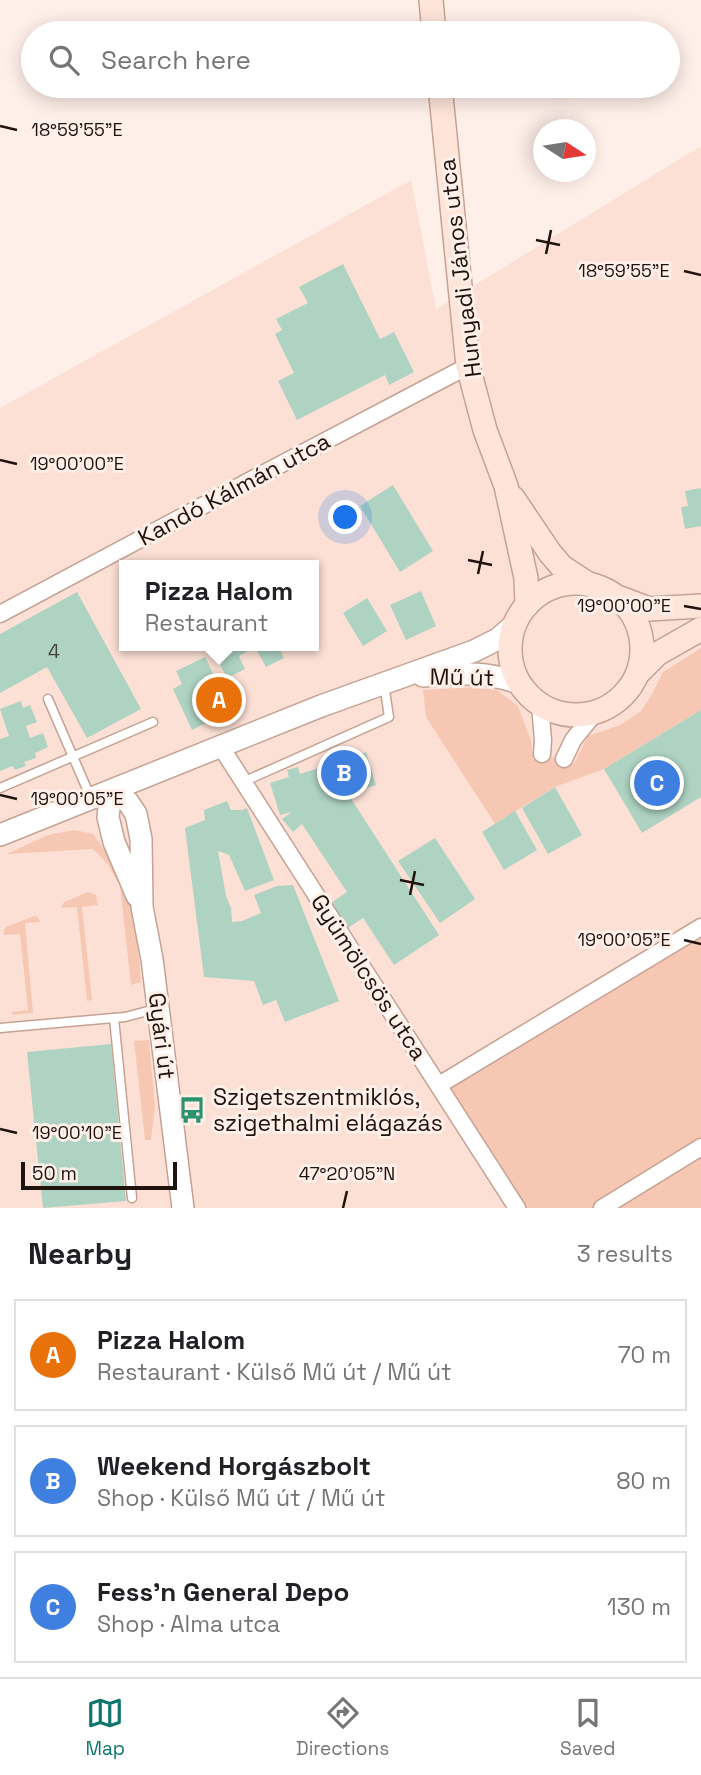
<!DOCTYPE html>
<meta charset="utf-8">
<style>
:root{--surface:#fff;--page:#f6f6f6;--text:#202124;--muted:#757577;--line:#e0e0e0;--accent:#0f766e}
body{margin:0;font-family:"Space Grotesk",sans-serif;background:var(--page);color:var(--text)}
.compass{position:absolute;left:533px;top:119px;width:63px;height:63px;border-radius:50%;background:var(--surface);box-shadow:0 4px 18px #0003;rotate:102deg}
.scale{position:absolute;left:21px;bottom:18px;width:156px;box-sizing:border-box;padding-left:7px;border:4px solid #20130e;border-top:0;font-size:19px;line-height:24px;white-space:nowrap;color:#20130e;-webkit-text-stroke:5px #ffefe9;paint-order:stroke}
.you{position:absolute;left:346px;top:518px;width:24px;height:24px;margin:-18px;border:5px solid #fff;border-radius:50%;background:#1a73e8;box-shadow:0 0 0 10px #1a73e833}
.badge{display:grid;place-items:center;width:46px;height:46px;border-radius:50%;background:var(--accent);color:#fff;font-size:23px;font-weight:700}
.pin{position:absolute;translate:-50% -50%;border:4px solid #fff;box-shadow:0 2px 7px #0006}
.popup{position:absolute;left:119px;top:560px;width:200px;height:91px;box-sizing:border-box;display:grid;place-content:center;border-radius:0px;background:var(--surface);filter:drop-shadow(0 2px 5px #0005);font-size:23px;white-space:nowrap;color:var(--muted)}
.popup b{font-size:26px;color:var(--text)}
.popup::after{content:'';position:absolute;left:50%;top:100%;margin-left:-14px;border:14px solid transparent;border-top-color:var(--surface)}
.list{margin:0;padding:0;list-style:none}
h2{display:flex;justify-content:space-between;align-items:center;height:91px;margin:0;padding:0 28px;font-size:30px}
h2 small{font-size:23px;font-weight:400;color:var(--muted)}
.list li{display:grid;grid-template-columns:46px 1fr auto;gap:21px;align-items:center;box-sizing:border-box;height:112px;margin:0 14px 14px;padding:0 14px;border:2px solid var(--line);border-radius:0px}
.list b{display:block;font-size:26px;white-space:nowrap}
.list p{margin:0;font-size:23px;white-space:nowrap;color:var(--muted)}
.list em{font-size:23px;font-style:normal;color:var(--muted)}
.icon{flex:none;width:38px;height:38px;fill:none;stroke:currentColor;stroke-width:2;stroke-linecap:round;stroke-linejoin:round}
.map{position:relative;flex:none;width:701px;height:1208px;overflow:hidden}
.search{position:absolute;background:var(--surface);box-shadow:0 4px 18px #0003;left:21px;right:21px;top:21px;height:77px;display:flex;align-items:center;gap:18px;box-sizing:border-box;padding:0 24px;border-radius:38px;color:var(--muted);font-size:26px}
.sheet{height:469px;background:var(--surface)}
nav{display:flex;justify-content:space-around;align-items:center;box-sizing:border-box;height:98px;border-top:2px solid var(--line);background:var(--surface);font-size:19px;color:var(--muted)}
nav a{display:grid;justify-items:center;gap:4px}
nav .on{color:var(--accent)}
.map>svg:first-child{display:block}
.built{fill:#fce0d5;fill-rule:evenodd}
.green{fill:#f6c8b4}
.building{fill:#aed3c2}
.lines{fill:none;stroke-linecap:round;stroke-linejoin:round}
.service-casing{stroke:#c5a293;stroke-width:11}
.minor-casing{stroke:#c5a293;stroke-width:19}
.tertiary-casing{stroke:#c5a293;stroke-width:24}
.secondary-casing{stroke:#c5a293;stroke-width:26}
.service{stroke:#fff;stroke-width:8}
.minor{stroke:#fff;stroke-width:16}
.tertiary{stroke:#fff;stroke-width:21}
.secondary{stroke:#fee4d9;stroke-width:23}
.ticks{fill:none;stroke:#20130e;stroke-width:2.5}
.labels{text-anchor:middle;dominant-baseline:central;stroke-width:6;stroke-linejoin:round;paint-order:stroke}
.number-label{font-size:19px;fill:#44433b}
.street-label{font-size:23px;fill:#20130e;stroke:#ffefe9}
.poi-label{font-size:23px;fill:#20130e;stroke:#ffefe9;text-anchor:start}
.ticks-label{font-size:18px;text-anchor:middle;fill:#20130e;stroke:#ffefe9;stroke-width:6;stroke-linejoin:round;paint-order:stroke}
</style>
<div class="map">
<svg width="701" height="1208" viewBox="0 0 701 1208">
<rect width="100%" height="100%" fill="#ffefe9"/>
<!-- built -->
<path class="built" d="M701 146V648L663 672 652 694 641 711 620 725 588 736 574 763 564 759 532 755 531 741 495 824 555 787 604 769 701 710V917L439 1076 521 1208H0V408L411 180 436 309ZM124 565H314V646H124Z"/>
<!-- green -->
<g class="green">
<path d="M701 648V710L604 769 555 787 495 824 426 717 423 690 472 687 497 690 518 706 531 741 533 755 542 754 574 763 588 736 620 725 641 711 652 694 663 672Z"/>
<path d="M75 830 93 834 122 874 136 920 141 982 131 985 120 886 107 863 93 849 7 854 48 835Z"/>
<path d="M88 892 96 895 98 905 82 907 92 1000 87 1001 77 907 61 908 64 902Z"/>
<path d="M34 916 38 917 40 922 25 923 33 1013 13 1015 12 1012 28 1010 20 934 4 935V930L6 927Z"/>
<path d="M701 917V1208H521L439 1076Z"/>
<path d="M149 1040 155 1106 151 1140H145L134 1041Z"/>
</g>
<!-- building -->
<g class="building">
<path d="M343 264 380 339 394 332 414 372 389 385 385 375 297 420 278 381 294 373 275 334 282 330 276 319 308 303 299 287Z"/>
<path d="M393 485 433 551 400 572 360 506Z"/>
<path d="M701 488V526L685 529 681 507 688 506 685 491Z"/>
<path d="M421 591 436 626 406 640 390 605Z"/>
<path d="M77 592 141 709 87 738 47 667 0 693V634Z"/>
<path d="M367 598 387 631 363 646 343 613Z"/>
<path d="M210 646H278L284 658 266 667 255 647 239 656 245 669 227 678Z"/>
<path d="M205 657 231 711 192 730 173 689 182 684 176 671Z"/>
<path d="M21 701 23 708 30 705 37 722 26 726 30 738 43 733 48 747 35 753 36 758 24 762 26 766 15 770 13 766 0 771V739L9 736 0 709Z"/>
<path d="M701 710V797L642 833 604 769Z"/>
<path d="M343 752 345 759 366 752 376 785 348 794 439 935 394 965 363 918 348 928 331 903 347 892 302 824 293 832 282 819 292 812 280 815 270 783 289 777 287 770 298 767 300 774 334 763 331 756Z"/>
<path d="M555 787 582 835 548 854 522 808Z"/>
<path d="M227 801 231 810H242L247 808 274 880 245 891 229 855 218 851 226 896 231 908 232 922 242 921 261 913 254 895 277 886 293 885 339 1001 285 1022 276 1000 263 1005 254 981 204 977 185 828 205 820 204 810Z"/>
<path d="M515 811 537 850 504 870 482 832Z"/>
<path d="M435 838 475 899 440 923 398 861Z"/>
<path d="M111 1044 126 1201 43 1208 27 1052Z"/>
</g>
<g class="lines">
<defs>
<g id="service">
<path d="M48 699 90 796"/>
<path d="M243 782 389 717 384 684"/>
<path d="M0 788 153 722"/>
<path d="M114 1018 132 1198"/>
<path d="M0 1028 125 1017 155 1009"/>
</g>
<g id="minor">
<path d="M0 614 251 480 468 366"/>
<path d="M540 705 543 740 542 754"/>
<path d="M221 747 517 1208"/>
<path d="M564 759 573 740 594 714"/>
<path d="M439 1085 701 927"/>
<path d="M602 1208 701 1147"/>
</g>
<g id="tertiary">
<path d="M423 676C461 674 482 670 519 683"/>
<path d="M111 791 128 802 136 814 141 839 142 907 152 959 183 1208"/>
<path d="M111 791 108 817 114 842 137 896"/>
<path d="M0 835 321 706 474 651 498 639 514 625"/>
</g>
<g id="secondary">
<path d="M431 0 434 33"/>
<path d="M440 86 468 366 485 430 506 486 526 578 527 605"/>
<path d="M513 498 550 553 562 567 588 584"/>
<circle cx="576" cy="649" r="66"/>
<path d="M620 598 649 609 701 606"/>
<path d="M639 672 657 654 701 629"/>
</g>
</defs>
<!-- service casing -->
<use href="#service" class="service-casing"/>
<!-- minor casing -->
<use href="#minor" class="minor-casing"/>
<!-- tertiary casing -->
<use href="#tertiary" class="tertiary-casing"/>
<!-- secondary casing -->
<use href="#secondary" class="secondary-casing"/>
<!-- service -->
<use href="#service" class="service"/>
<!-- minor -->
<use href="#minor" class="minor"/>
<!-- tertiary -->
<use href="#tertiary" class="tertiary"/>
<!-- secondary -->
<use href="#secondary" class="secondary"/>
</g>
<!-- ticks -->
<path class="ticks" d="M0 126 17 130M536 240 560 245M546 254 551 230M684 271 701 275M0 460 17 464M468 560 492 565M478 574 483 551M684 606 701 609M0 795 17 799M400 880 424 885M410 895 415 871M684 940 701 944M0 1129 17 1133M343 1208 347 1191"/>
<!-- icons -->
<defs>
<symbol id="bus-bare" viewBox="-9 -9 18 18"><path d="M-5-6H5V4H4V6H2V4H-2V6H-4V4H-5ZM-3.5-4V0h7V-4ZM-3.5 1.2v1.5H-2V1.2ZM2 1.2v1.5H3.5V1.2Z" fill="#2c926e" stroke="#ffefe9" stroke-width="2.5" paint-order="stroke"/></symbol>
</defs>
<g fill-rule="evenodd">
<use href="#bus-bare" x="173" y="1091" width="38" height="38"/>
</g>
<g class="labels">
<!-- number labels -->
<g class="number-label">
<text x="54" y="651">4</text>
</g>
<!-- street labels -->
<g class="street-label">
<text transform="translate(460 268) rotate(-97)">Hunyadi János utca</text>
<text transform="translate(234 489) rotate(-28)">Kandó Kálmán utca</text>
<text transform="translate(462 677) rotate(1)">Mű út</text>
<text transform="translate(369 977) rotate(57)">Gyümölcsös utca</text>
<text transform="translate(162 1036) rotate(83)">Gyári út</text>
</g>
<!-- poi labels -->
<g class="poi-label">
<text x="213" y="1097">Szigetszentmiklós,<tspan x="213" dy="26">szigethalmi elágazás</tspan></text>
</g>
</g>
<g class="ticks-label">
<text x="77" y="136">18°59'55"E</text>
<text x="624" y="277">18°59'55"E</text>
<text x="77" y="470">19°00'00"E</text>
<text x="624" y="612">19°00'00"E</text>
<text x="77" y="805">19°00'05"E</text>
<text x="624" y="946">19°00'05"E</text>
<text x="77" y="1139">19°00'10"E</text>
<text x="347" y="1180">47°20'05"N</text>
</g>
</svg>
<svg class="compass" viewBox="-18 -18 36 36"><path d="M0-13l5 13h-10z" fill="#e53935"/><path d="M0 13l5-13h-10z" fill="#757577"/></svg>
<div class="scale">50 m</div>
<div class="you"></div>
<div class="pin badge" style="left:219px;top:700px;background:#e8710a">A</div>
<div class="popup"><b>Pizza Halom</b>Restaurant</div>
<div class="pin badge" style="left:344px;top:773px;background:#3f7fe0">B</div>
<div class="pin badge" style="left:657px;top:783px;background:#3f7fe0">C</div>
<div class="search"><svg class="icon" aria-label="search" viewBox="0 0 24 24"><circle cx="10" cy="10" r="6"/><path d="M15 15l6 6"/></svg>Search here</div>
</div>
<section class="sheet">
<h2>Nearby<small>3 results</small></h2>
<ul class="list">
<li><span class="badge" style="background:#e8710a">A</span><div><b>Pizza Halom</b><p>Restaurant · Külső Mű út / Mű út</p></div><em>70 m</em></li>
<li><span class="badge" style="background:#3f7fe0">B</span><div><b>Weekend Horgászbolt</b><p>Shop · Külső Mű út / Mű út</p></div><em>80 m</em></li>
<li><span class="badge" style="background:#3f7fe0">C</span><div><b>Fess'n General Depo</b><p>Shop · Alma utca</p></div><em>130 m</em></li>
</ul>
</section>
<nav>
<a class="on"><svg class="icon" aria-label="map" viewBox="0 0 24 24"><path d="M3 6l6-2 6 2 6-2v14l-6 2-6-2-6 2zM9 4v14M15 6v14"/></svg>Map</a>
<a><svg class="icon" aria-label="directions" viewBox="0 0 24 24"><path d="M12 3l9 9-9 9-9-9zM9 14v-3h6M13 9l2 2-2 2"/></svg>Directions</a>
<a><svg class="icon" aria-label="saved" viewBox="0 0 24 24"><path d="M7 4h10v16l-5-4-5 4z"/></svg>Saved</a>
</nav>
